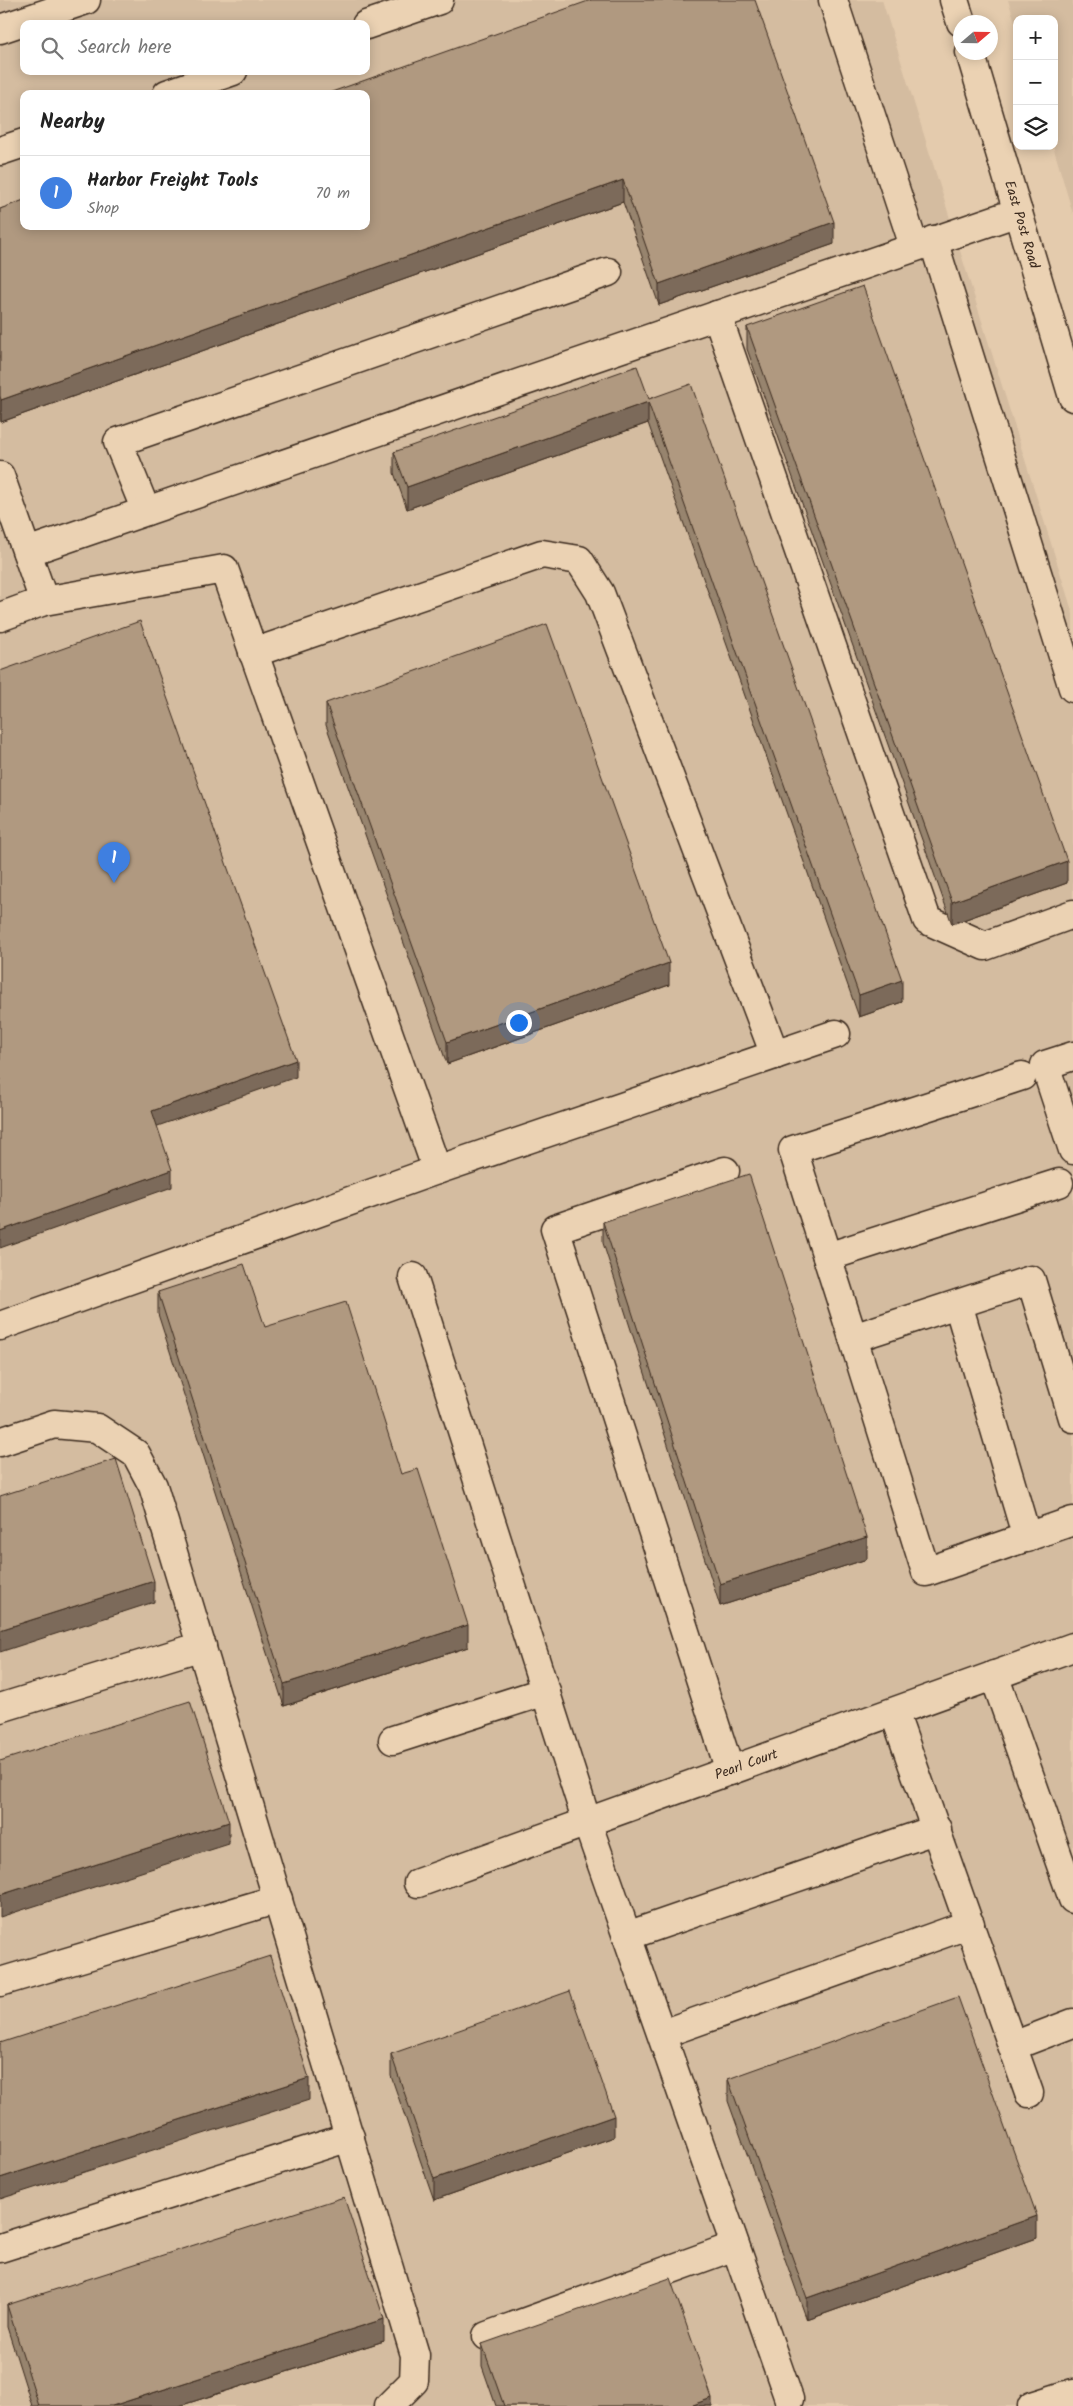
<!DOCTYPE html>
<meta charset="utf-8">
<style>
:root{--surface:#fff;--page:#f6f6f6;--text:#222;--muted:#767676;--line:#e0e0e0;--accent:#2563eb}
body{margin:0;font-family:Kalam,sans-serif;background:var(--page);color:var(--text)}
.controls{position:absolute;right:15px;top:15px;display:grid;overflow:hidden;border-radius:10px;box-shadow:0 2px 12px #0003}
.controls button{width:45px;height:45px;display:grid;place-items:center;padding:0;border:0;border-bottom:1px solid var(--line);background:var(--surface);color:var(--text);font:25px sans-serif}
.compass{position:absolute;left:953px;top:15px;width:45px;height:45px;border-radius:50%;background:var(--surface);box-shadow:0 2px 12px #0003;rotate:70deg}
.you{position:absolute;left:518px;top:1022px;width:18px;height:18px;margin:-12px;border:4px solid #fff;border-radius:50%;background:#1a73e8;box-shadow:0 0 0 8px #1a73e833}
.badge{display:grid;place-items:center;width:32px;height:32px;border-radius:50%;background:var(--accent);color:#fff;font-size:16px;font-weight:700}
.pin{position:absolute;translate:-50% -41px;filter:drop-shadow(0 1px 2px #0008)}
.pin::after{content:'';position:absolute;top:26px;width:18px;height:15px;background:inherit;clip-path:polygon(0 0,100% 0,50% 100%)}
.list{margin:0;padding:0;list-style:none}
h2{display:flex;justify-content:space-between;align-items:center;height:65px;margin:0;padding:0 20px;font-size:21px}
h2 small{font-size:16px;font-weight:400;color:var(--muted)}
.list li{display:grid;grid-template-columns:32px 1fr auto;gap:15px;align-items:center;box-sizing:border-box;height:75px;padding:0 20px;border-top:1px solid var(--line)}
.list b{display:block;font-size:19px;white-space:nowrap}
.list p{margin:0;font-size:16px;white-space:nowrap;color:var(--muted)}
.list em{font-size:16px;font-style:normal;color:var(--muted)}
.icon{flex:none;width:28px;height:28px;fill:none;stroke:currentColor;stroke-width:2;stroke-linecap:round;stroke-linejoin:round}
.map{position:relative;flex:none;width:1073px;height:2406px;overflow:hidden}
.search{position:absolute;background:var(--surface);box-shadow:0 2px 12px #0003;left:20px;top:20px;width:350px;height:55px;display:flex;align-items:center;gap:12px;box-sizing:border-box;padding:0 18px;border-radius:10px;color:var(--muted);font-size:19px}
.panel{position:absolute;background:var(--surface);box-shadow:0 2px 12px #0003;left:20px;top:90px;width:350px;height:140px;border-radius:10px}
.map>svg:first-child{display:block}
.built{fill:#d4bca0;fill-rule:evenodd}
.lines{fill:none;stroke-linecap:round;stroke-linejoin:round}
.minor-casing{stroke:#3b2a1e;stroke-width:31}
.minor{stroke:#ebd2b3;stroke-width:28}
.wall{fill:#97846e;stroke:#3b2a1e}
.shaded-wall{fill:#7b6b5a;stroke:#3b2a1e}
.building{fill:#b09980;stroke:#3b2a1e}
.labels{text-anchor:middle;dominant-baseline:central;stroke-width:5;stroke-linejoin:round;paint-order:stroke}
.street-label{font-size:14px;fill:#3b2a1e;stroke:#ebd2b3}
</style>
<div class="map">
<svg width="1073" height="2406" viewBox="0 0 1073 2406">
<rect width="100%" height="100%" fill="#e4cbad"/>
<filter id="ink" filterUnits="userSpaceOnUse"><feTurbulence type="fractalNoise" baseFrequency=".02" numOctaves="2"/><feDisplacementMap in="SourceGraphic" scale="10" xChannelSelector="R" yChannelSelector="G"/><feConvolveMatrix kernelMatrix="1 2 1 2 8 2 1 2 1" color-interpolation-filters="sRGB"/></filter>
<g filter="url(#ink)">
<!-- built -->
<g class="built">
<path d="M0 0H882L1073 614V2406H0ZM24 24H366V71H24ZM24 94H366V226H24Z"/>
<path d="M1008 0H1073V214L1053 146 1054 19H1017V28Z"/>
</g>
<g class="lines">
<defs>
<g id="minor">
<path d="M833 0 914 246"/>
<path d="M954 0 961 22"/>
<path d="M366 25 439 0"/>
<path d="M0 29 86 0"/>
<path id="s1" d="M970 52 1073 397"/>
<path d="M167 94 233 71"/>
<path d="M0 151 24 143"/>
<path d="M933 240 1073 688"/>
<path d="M717 315 927 920 985 946 1073 914"/>
<path d="M0 476 44 601 0 617"/>
<path d="M146 511 118 442 608 272"/>
<path d="M27 552 1018 212"/>
<path d="M44 601 224 569 437 1170"/>
<path d="M253 653 542 554 579 560 600 593 775 1055"/>
<path d="M1073 1056 1045 1065 1073 1150"/>
<path d="M1022 1076 793 1150 853 1338 1031 1280 1073 1418"/>
<path d="M725 1171 555 1229 730 1771"/>
<path d="M827 1257 1059 1183"/>
<path d="M413 1277 587 1822 789 2399"/>
<path d="M958 1304 1027 1538"/>
<path d="M0 1326 437 1170 836 1034"/>
<path d="M853 1338 926 1572 1073 1521"/>
<path d="M0 1442 54 1424 97 1428 136 1454 153 1486 415 2355 414 2381 389 2406"/>
<path d="M994 1675 1073 1899"/>
<path d="M0 1708 202 1646"/>
<path d="M894 1712 1029 2093"/>
<path d="M393 1740 546 1691"/>
<path id="s2" d="M418 1883 1073 1647"/>
<path d="M627 1936 937 1829"/>
<path d="M0 1982 278 1899"/>
<path d="M662 2034 970 1924"/>
<path d="M1013 2046 1073 2023"/>
<path d="M0 2248 350 2137"/>
<path d="M487 2336 735 2246"/>
<path d="M1032 2406 1073 2393"/>
</g>
</defs>
<!-- minor casing -->
<use href="#minor" class="minor-casing"/>
<!-- minor -->
<use href="#minor" class="minor"/>
</g>
<!-- wall -->
<g class="wall">
<path d="M366 94 834 244 659 305 623 202 1 422 0 418V209Z"/>
<path d="M747 327 1067 883 952 924 747 349Z"/>
<path d="M649 399 902 1002 859 1017 648 423 407 509 394 473V452Z"/>
<path d="M326 703 669 985 447 1064 326 725Z"/>
<path d="M603 1222 867 1559 720 1606 603 1243Z"/>
<path d="M158 1292 265 1327 401 1474 468 1647 284 1706 158 1314Z"/>
<path d="M391 2054 614 2137 434 2200 391 2076Z"/>
<path d="M728 2079 1037 2238 807 2320 728 2101Z"/>
<path d="M7 2305 384 2341 179 2406H32L7 2327Z"/>
<path d="M482 2344 712 2406H496L482 2366Z"/>
</g>
<!-- shaded-wall -->
<g class="shaded-wall">
<path d="M623 180V202L1 422V400Z"/>
<path d="M834 222V244L659 305V284Z"/>
<path d="M648 402V423L407 509V487Z"/>
<path d="M1067 861V883L952 924V902Z"/>
<path d="M669 963V985L447 1064V1042Z"/>
<path d="M902 980V1002L859 1017V995Z"/>
<path d="M296 1060V1077L152 1128V1111Z"/>
<path d="M172 1170V1187L0 1248V1231Z"/>
<path d="M867 1537V1559L720 1606V1584Z"/>
<path d="M154 1581V1602L0 1652V1630Z"/>
<path d="M468 1625V1647L284 1706V1684Z"/>
<path d="M229 1822V1844L0 1917V1895Z"/>
<path d="M309 2078V2100L0 2199V2178Z"/>
<path d="M614 2116V2137L434 2200V2179Z"/>
<path d="M1037 2216V2238L807 2320V2298Z"/>
<path d="M384 2319V2341L179 2406H112Z"/>
<path d="M712 2398V2406H689Z"/>
</g>
<!-- building -->
<g class="building">
<path d="M591 0H755L834 222 659 284 623 180 1 400 0 396V209L24 200V226H366V94H326Z"/>
<path d="M863 286 1067 861 952 902 747 327Z"/>
<path d="M637 366 649 399 691 384 902 980 859 995 648 402 407 487 394 452Z"/>
<path d="M140 621 296 1060 152 1111 172 1170 0 1231V671Z"/>
<path d="M547 624 669 963 447 1042 326 703Z"/>
<path d="M749 1174 867 1537 720 1584 603 1222Z"/>
<path d="M244 1264 265 1327 346 1302 401 1474 418 1469 468 1625 284 1684 158 1292Z"/>
<path d="M116 1459 154 1581 0 1630V1496Z"/>
<path d="M190 1701 229 1822 0 1895V1761Z"/>
<path d="M270 1956 309 2078 0 2178V2043Z"/>
<path d="M570 1991 614 2116 434 2179 391 2054Z"/>
<path d="M958 1997 1037 2216 807 2298 728 2079Z"/>
<path d="M344 2197 384 2319 112 2406H39L7 2305Z"/>
<path d="M670 2278 712 2398 689 2406H504L482 2344Z"/>
</g>
</g>
<g class="labels">
<!-- street labels -->
<g class="street-label">
<text stroke="none"><textPath href="#s1" startOffset="180">East Post Road</textPath></text>
<text stroke="none"><textPath href="#s2" startOffset="349">Pearl Court</textPath></text>
</g>
</g>
</svg>
<div class="controls">
<button>+</button>
<button>−</button>
<button><svg class="icon" aria-label="layers" viewBox="0 0 24 24"><path d="M12 4l9 5-9 5-9-5zM3 14l9 5 9-5"/></svg></button>
</div>
<svg class="compass" viewBox="-18 -18 36 36"><path d="M0-13l5 13h-10z" fill="#e53935"/><path d="M0 13l5-13h-10z" fill="#767676"/></svg>
<div class="you"></div>
<div class="pin badge" style="left:114px;top:883px;background:#3f7fe0">1</div>
<div class="search"><svg class="icon" aria-label="search" viewBox="0 0 24 24"><circle cx="10" cy="10" r="6"/><path d="M15 15l6 6"/></svg>Search here</div>
<section class="panel">
<h2>Nearby<small></small></h2>
<ul class="list">
<li><span class="badge" style="background:#3f7fe0">1</span><div><b>Harbor Freight Tools</b><p>Shop</p></div><em>70 m</em></li>
</ul>
</section>
</div>
